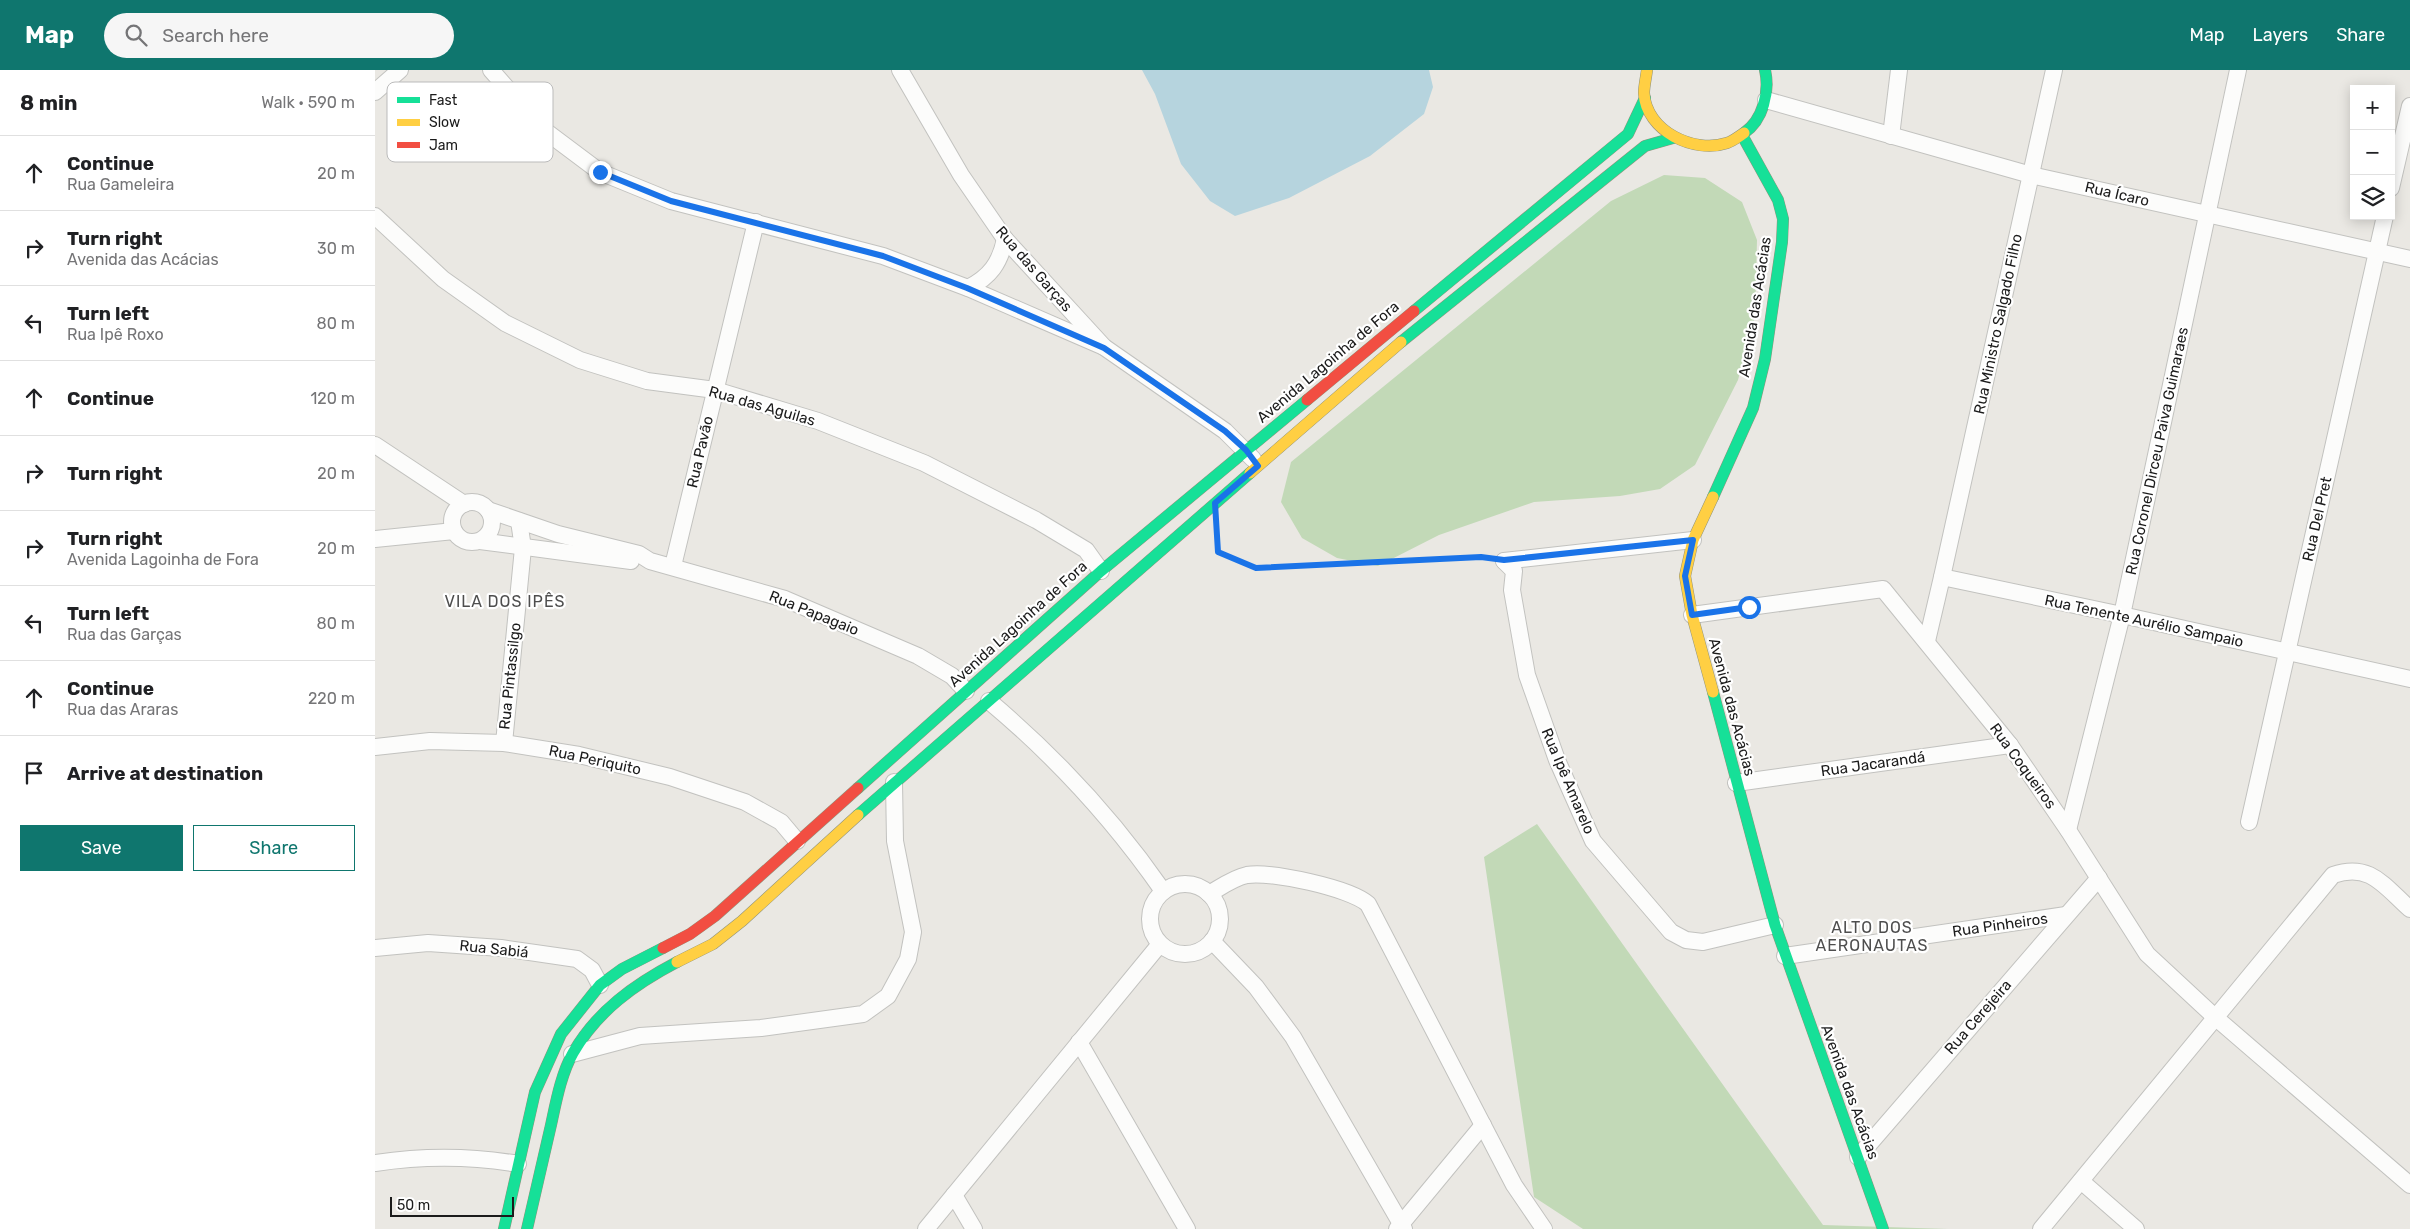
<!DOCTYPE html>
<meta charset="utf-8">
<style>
:root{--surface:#fff;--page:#f6f6f6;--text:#202124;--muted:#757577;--line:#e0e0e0;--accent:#0f766e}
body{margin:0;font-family:Rubik,sans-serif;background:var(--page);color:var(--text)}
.controls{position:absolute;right:15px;top:15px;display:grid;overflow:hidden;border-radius:0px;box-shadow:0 2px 12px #0003}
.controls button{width:45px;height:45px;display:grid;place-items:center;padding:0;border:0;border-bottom:1px solid var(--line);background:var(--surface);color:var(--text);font:25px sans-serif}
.scale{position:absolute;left:15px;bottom:12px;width:124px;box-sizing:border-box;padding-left:5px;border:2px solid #1b1b1b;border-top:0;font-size:14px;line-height:18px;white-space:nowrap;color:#1b1b1b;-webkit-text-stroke:4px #fff;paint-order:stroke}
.stop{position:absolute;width:15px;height:15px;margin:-11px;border:4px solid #1a73e8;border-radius:50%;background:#fff}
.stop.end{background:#1a73e8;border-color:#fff;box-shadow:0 1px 5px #0008}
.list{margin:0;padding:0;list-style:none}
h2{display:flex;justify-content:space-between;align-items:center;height:65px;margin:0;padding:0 20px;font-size:21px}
h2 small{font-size:16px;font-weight:400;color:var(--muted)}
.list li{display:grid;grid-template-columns:32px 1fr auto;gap:15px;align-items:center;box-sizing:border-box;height:75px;padding:0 20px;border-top:1px solid var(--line)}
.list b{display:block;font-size:19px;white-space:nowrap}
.list p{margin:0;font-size:16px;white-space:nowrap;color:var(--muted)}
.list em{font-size:16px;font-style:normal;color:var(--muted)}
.actions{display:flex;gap:10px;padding:15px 20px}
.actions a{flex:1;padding:11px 0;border:1px solid var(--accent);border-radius:0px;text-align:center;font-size:18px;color:var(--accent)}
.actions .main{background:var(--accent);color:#fff}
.icon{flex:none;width:28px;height:28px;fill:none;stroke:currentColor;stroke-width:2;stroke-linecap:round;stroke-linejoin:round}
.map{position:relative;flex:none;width:2035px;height:1159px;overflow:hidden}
header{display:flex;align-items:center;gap:30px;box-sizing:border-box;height:70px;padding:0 25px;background:var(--accent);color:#fff}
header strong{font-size:24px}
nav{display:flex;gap:28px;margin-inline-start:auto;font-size:18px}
.search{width:350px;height:45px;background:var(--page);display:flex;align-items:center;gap:12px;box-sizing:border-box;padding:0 18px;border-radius:28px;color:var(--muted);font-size:19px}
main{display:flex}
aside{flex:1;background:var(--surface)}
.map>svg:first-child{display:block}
.forest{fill:#c2d9b7}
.water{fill:#b6d4de}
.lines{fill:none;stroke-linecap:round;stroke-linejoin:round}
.street-casing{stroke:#c2c2bf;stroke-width:18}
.fast-casing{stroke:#90937c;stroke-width:12}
.slow-casing{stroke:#90937c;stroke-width:12}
.jam-casing{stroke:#90937c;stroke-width:12}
.path{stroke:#d6c7c3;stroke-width:3;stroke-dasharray:2.5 2.5;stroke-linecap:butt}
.street{stroke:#fcfcfb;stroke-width:16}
.fast{stroke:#16e098;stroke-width:11}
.slow{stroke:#ffcf43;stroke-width:11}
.jam{stroke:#f24e42;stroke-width:11}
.route{stroke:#1a73e8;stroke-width:6}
.labels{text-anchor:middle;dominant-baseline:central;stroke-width:4.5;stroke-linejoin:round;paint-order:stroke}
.street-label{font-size:15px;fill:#1b1b1b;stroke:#fff}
.neighbourhood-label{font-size:16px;letter-spacing:1px;fill:#4e4e4e;stroke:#fff}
.key{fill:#fff;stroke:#bbb;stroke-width:1}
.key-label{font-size:14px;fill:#1b1b1b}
</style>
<header>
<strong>Map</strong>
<div class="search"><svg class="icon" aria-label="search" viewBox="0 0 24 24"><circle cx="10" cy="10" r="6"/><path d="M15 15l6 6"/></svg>Search here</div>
<nav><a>Map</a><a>Layers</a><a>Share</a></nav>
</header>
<main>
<aside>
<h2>8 min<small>Walk · 590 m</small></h2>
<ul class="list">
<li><svg class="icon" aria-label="ahead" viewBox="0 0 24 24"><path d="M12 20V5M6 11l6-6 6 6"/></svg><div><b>Continue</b><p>Rua Gameleira</p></div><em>20 m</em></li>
<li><svg class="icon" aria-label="right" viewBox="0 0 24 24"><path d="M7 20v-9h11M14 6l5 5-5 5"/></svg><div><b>Turn right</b><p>Avenida das Acácias</p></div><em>30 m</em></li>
<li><svg class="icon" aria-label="left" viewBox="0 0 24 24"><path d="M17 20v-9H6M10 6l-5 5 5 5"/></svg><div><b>Turn left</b><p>Rua Ipê Roxo</p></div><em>80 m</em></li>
<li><svg class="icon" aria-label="ahead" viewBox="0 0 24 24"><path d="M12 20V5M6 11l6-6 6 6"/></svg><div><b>Continue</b></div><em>120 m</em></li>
<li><svg class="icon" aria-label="right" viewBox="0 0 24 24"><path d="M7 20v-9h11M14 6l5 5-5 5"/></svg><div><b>Turn right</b></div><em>20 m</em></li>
<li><svg class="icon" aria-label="right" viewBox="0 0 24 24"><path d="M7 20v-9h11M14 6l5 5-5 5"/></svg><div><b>Turn right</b><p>Avenida Lagoinha de Fora</p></div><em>20 m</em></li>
<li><svg class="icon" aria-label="left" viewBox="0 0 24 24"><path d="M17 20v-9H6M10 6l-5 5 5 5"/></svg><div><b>Turn left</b><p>Rua das Garças</p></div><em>80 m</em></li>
<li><svg class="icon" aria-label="ahead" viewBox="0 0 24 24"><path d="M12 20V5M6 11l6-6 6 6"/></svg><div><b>Continue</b><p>Rua das Araras</p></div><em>220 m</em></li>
<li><svg class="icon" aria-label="arrive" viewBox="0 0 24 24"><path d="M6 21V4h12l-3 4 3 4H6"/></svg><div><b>Arrive at destination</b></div></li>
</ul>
<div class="actions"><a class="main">Save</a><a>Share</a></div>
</aside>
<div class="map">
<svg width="2035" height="1159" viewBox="0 0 2035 1159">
<rect width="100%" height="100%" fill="#eae8e3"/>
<!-- forest -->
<g class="forest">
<path d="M1289 105 1330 108 1367 132 1382 170 1380 246 1363 310 1320 395 1285 419 1245 426 1159 432 1064 465 1003 496 962 488 927 468 906 432 916 392 1236 131Z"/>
<path d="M1162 754 1448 1155 1573 1159H1208L1159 1127 1109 787Z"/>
</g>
<!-- water -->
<path class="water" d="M767 0H1054L1058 17 1049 44 995 86 914 128 860 146 835 131 806 94 780 24Z"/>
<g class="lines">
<defs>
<g id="street">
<path d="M116 0 169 60 225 102 296 131 508 186 593 218 729 277"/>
<path d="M525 0 586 105 630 169 729 277 850 361 878 389"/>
<path d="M0 22 25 0"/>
<path d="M1391 30 1656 105 2035 189"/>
<path d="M1516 66 1524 0"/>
<path d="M2016 118 2035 36"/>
<path d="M0 146 68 209 130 253 205 290 272 311 340 320 443 351 549 393 661 450 711 480 726 501"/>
<path d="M593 218C615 207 625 193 630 169"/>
<path d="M0 375 89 434"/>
<circle cx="97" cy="452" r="20"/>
<path d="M113 440 183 464 264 484 275 491 410 529 543 586 577 606 591 621"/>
<path d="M0 469 79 461"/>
<path d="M105 471 256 491"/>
<path d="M1129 491 1139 501 1137 520 1152 605 1182 690 1218 771 1296 862 1311 870 1328 872 1400 855"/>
<path d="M1129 491 1318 470"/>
<path d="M298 496 381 152"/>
<path d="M1567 507 1679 0"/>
<path d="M1317 545 1508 519 1635 675 1693 760 1772 884 1841 948 2035 1115"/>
<path d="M1552 571 1567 507 1747 545 2035 609"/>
<path d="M614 631C682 688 738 749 788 821"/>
<path d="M129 673 148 478 144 451"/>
<path d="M0 677 55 671 129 673 204 685 295 707 370 732 406 752 422 771"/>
<path d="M1361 713 1635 675"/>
<path d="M1874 752 2010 146"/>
<path d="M1693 760 1747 545 1863 0"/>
<circle cx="810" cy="849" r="35"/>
<path d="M834 824C846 817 858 808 872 805 896 801 975 818 993 834L1139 1115 1169 1159"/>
<path d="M837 871 881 917 918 967 1029 1159"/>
<path d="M0 878 53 873 126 878 202 889 217 900 225 915"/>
<path d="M1410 886 1691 845"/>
<path d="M704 972 812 1159"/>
<path d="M197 984 265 966 386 958 488 944 513 926 533 889 538 862 520 771 519 712"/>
<path d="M1483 1087 1724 808"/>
<path d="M0 1093C47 1086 96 1086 143 1094"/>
<path d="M1706 1111 1761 1159"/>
<path d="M579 1125 599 1159"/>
<path d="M551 1159 785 874"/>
<path d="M1022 1159 1108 1055"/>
<path d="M1666 1159 1958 805C1995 792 2009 816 2035 839"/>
</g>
<g id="fast">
<path d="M1369 63C1388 50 1395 22 1390 0"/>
<path d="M1039 241 1253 64 1270 28"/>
<path d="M1026 272 1270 76 1298 68"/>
<path d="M1338 427 1378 338 1390 289 1407 172 1408 149 1403 130 1367 65"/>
<path d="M1338 622 1400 855 1508 1159"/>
<path d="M483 718 726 501 932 330"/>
<path d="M483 745 875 403"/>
<path d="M129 1159 160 1022 186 964 225 915 247 899 288 878"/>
<path d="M152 1159C160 1124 168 1090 176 1055 181 1032 186 1004 198 983 222 941 260 914 302 892"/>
</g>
<g id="slow">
<path d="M1272 0C1271 8 1269 16 1269 23 1271 61 1319 84 1352 73 1358 71 1363 67 1369 63"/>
<path d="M875 403 1026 272"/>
<path d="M1338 622 1317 545 1310 506 1318 470 1338 427"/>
<path d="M302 892 338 874 367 851 483 745"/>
</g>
<g id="jam">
<path d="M932 330 1039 241"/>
<path d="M288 878 315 864 340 846 483 718"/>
</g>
</defs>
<!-- street casing -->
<use href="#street" class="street-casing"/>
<!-- fast casing -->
<use href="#fast" class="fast-casing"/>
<!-- slow casing -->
<use href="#slow" class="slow-casing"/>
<!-- jam casing -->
<use href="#jam" class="jam-casing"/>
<!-- path -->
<path class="path" d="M842 458 843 483 881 498 1105 487 1114 488"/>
<!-- street -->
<use href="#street" class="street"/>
<!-- fast -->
<use href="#fast" class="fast"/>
<!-- slow -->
<use href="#slow" class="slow"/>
<!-- jam -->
<use href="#jam" class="jam"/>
</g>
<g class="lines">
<!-- route -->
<path class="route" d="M225 102 296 131 508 186 592 218 729 278 850 361 871 380 883 396 840 433 843 482 881 498 1106 487 1129 490 1318 470 1310 506 1317 545 1374 537"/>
</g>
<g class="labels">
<!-- street labels -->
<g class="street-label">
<text transform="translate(1742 124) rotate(13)">Rua Ícaro</text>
<text transform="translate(659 199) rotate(49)">Rua das Garças</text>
<text transform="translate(1380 237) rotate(-81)">Avenida das Acácias</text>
<text transform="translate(1623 254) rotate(-78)">Rua Ministro Salgado Filho</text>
<text transform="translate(953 292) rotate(-40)">Avenida Lagoinha de Fora</text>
<text transform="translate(387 336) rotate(16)">Rua das Aguilas</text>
<text transform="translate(1782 381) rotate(-78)">Rua Coronel Dirceu Paiva Guimaraes</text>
<text transform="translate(325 382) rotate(-77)">Rua Pavão</text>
<text transform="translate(1942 449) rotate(-77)">Rua Del Pret</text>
<text transform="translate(439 543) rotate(22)">Rua Papagaio</text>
<text transform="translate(1769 551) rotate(12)">Rua Tenente Aurélio Sampaio</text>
<text transform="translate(643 554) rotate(-42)">Avenida Lagoinha de Fora</text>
<text transform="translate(135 606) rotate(-84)">Rua Pintassilgo</text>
<text transform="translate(1357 637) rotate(75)">Avenida das Acácias</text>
<text transform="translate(220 690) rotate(12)">Rua Periquito</text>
<text transform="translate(1498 694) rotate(-8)">Rua Jacarandá</text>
<text transform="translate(1648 696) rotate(54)">Rua Coqueiros</text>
<text transform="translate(1193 711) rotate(67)">Rua Ipê Amarelo</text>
<text transform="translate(1625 855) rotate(-8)">Rua Pinheiros</text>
<text transform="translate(119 879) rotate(6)">Rua Sabiá</text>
<text transform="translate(1603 947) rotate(-49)">Rua Cerejeira</text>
<text transform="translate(1475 1022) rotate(70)">Avenida das Acácias</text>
</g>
<!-- neighbourhood labels -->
<g class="neighbourhood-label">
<text x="130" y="531">VILA DOS IPÊS</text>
<text x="1497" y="857">ALTO DOS<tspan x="1497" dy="18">AERONAUTAS</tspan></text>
</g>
</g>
<!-- legend -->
<rect x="12" y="12" width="166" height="80" rx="8" class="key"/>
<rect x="22" y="27" width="23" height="6" fill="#16e098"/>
<rect x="22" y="49" width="23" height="7" fill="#ffcf43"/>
<rect x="22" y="72" width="23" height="6" fill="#f24e42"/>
<g class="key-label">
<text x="54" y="35">Fast</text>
<text x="54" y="57">Slow</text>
<text x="54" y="80">Jam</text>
</g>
</svg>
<div class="controls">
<button>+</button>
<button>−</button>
<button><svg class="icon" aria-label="layers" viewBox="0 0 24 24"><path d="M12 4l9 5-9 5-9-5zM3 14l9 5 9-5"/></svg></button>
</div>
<div class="scale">50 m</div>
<div class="stop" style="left:1374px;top:537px"></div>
<div class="stop end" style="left:225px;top:102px"></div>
</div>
</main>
